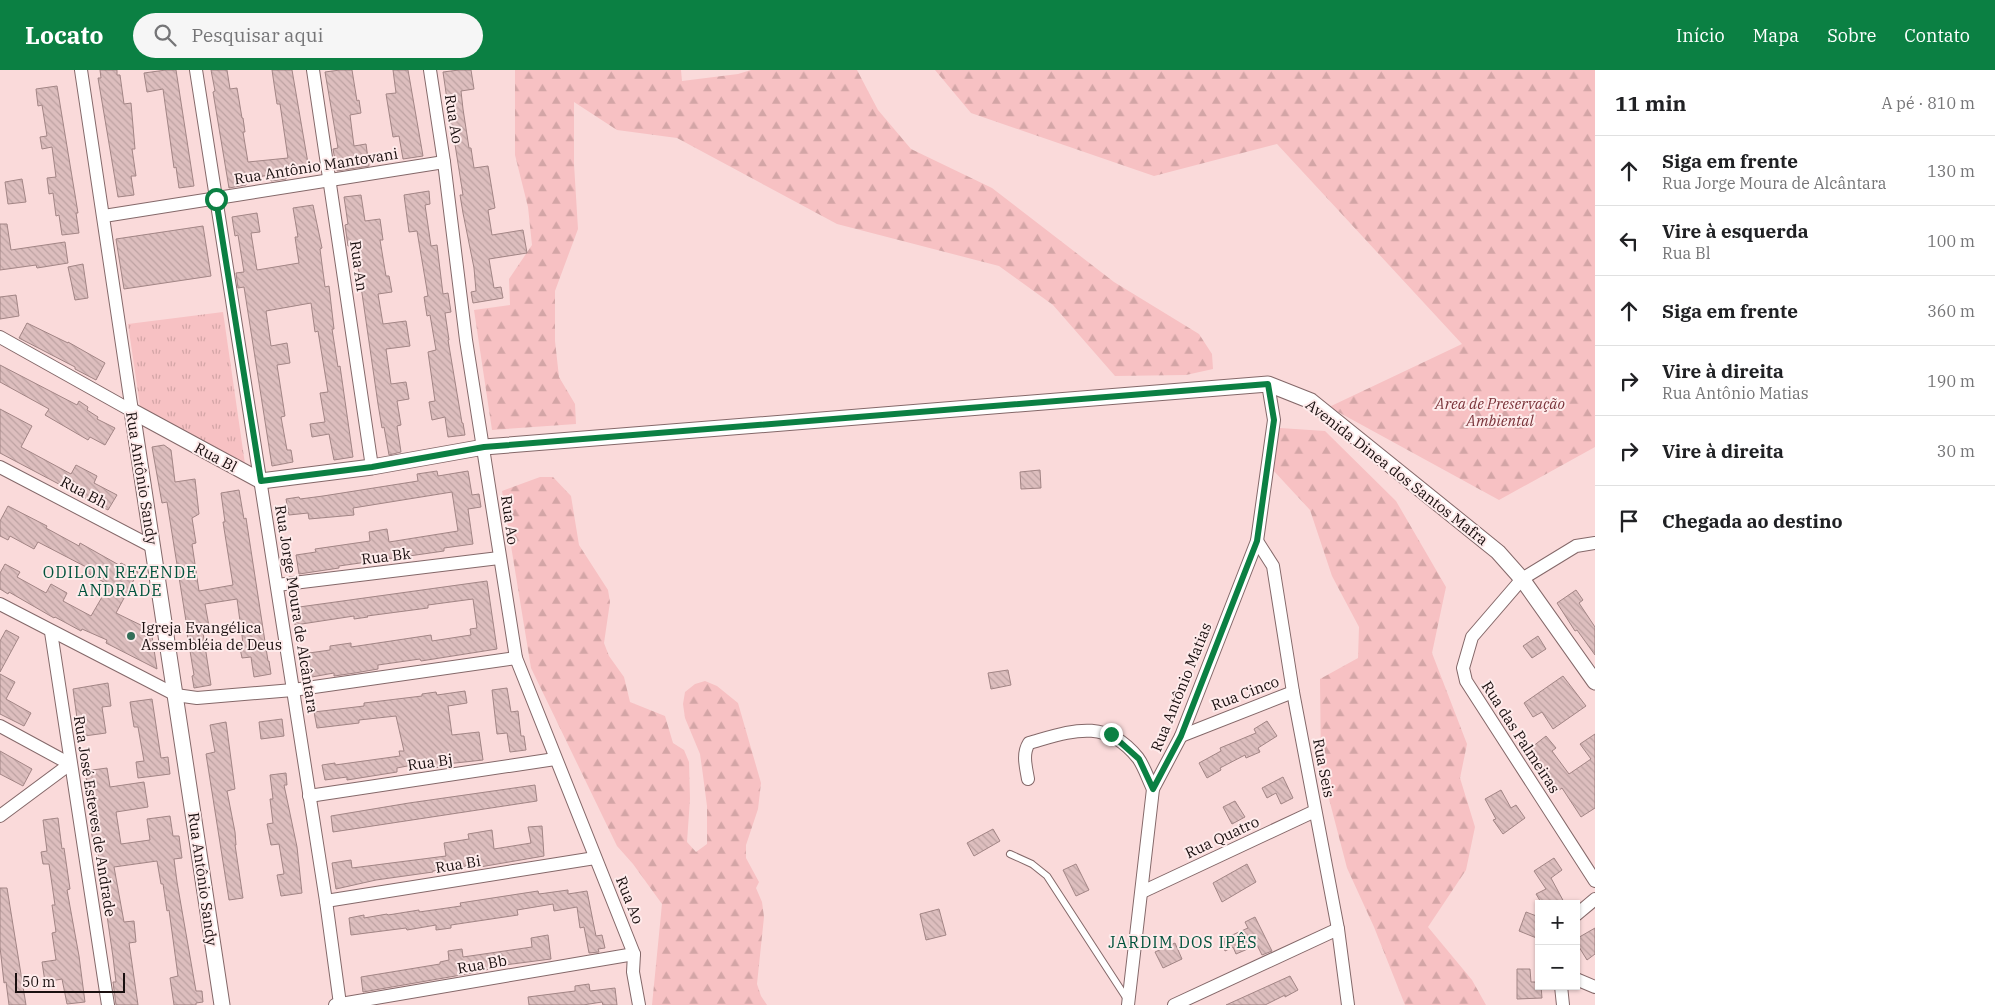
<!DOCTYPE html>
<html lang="pt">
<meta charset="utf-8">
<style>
:root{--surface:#fff;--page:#f6f6f6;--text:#202124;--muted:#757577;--line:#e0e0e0;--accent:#0b8043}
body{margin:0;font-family:"IBM Plex Serif",serif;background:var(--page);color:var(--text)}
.controls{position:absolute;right:15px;bottom:15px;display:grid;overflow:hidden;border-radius:0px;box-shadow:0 1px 4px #0004}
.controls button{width:45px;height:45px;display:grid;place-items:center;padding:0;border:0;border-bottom:1px solid var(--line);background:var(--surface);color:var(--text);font:25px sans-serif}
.scale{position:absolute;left:15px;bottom:12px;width:110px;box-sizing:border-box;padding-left:5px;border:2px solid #190f0f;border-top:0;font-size:14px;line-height:18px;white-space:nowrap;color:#190f0f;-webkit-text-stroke:4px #feebeb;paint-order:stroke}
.stop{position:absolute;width:15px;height:15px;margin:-11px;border:4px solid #0b8043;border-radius:50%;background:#fff}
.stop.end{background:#0b8043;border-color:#fff;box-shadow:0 1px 5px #0008}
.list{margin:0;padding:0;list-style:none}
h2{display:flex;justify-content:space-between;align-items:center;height:65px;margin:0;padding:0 20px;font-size:21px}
h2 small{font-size:16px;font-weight:400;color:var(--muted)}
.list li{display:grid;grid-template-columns:32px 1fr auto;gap:15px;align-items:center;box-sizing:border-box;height:70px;padding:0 20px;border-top:1px solid var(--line)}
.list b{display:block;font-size:19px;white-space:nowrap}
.list p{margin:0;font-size:16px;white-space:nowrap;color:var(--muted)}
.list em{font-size:16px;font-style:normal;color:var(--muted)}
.icon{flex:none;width:28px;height:28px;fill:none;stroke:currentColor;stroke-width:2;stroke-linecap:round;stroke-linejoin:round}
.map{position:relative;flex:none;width:1595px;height:935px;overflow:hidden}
header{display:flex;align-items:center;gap:30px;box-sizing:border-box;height:70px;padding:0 25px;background:var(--accent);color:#fff}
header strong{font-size:24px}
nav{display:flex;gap:28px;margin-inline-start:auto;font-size:18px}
.search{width:350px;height:45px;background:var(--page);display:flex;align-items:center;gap:12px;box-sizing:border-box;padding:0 18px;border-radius:28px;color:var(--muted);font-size:19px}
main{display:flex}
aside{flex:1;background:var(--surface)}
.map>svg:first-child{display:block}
.forest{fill:url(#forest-firs)}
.park{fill:url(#park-tufts)}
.building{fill:url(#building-back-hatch);stroke:#a28585}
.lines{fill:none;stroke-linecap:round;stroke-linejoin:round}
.service-casing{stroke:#846869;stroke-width:8}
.minor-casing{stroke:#846869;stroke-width:14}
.tertiary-casing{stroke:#846869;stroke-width:17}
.service{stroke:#fff;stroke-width:6}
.minor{stroke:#fff;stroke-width:12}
.tertiary{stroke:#fff;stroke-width:15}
.route{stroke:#0b8043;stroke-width:6}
.poi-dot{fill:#346f59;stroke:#feebeb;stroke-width:2}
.labels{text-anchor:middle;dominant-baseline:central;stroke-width:4;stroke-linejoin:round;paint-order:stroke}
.street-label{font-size:15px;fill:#190f0f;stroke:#feebeb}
.park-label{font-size:15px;font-style:italic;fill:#7a343a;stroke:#feebeb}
.poi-label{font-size:15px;fill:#190f0f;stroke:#feebeb;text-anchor:start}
.neighbourhood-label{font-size:16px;letter-spacing:1px;fill:#00523b;stroke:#feebeb}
</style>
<header>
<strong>Locato</strong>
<div class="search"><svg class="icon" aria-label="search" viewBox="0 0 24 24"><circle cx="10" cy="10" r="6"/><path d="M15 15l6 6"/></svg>Pesquisar aqui</div>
<nav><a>Início</a><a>Mapa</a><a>Sobre</a><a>Contato</a></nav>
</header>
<main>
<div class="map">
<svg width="1595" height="935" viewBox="0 0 1595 935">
<defs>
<pattern id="forest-firs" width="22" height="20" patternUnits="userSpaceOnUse" patternTransform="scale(1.25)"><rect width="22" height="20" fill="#f7c1c3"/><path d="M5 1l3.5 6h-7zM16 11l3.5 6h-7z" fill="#d3a5a6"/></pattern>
<pattern id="park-tufts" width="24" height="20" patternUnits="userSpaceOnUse" patternTransform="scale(1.25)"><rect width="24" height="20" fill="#f7c1c3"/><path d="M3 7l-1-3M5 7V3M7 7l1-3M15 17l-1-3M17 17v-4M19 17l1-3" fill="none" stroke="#d3a5a6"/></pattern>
<pattern id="building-back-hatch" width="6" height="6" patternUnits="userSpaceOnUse" patternTransform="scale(1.25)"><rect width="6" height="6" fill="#ddbebe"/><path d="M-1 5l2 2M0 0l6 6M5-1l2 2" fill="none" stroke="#bda2a2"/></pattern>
</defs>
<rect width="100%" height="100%" fill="#fadada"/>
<!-- forest -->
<g class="forest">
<path d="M515 0H681L682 11 738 4 751 0H857L878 40 911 79 992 118 1114 212 1199 264 1212 284 1213 299 1186 305 1115 306 1053 235 999 196 837 154 677 68 617 60 574 32V94L578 159 555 221V271L559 307 575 334 576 354 492 360 474 240 510 235 509 209 532 175 528 137 515 85Z"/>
<path d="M935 0H1595V377L1499 430 1329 337 1462 274 1277 74 1154 106 971 43Z"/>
<path d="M1280 358 1325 361 1396 431 1446 517 1432 583 1467 674 1460 708 1475 757 1466 800 1428 857 1472 910 1486 935H1405L1374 857 1347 798 1321 698 1320 609 1358 588 1359 557 1332 506 1310 440 1272 399V375Z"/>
<path d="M540 407H553L571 426 579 475 608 520 610 532 604 573 609 586 624 607 630 632 665 646 673 673 684 680 689 692 690 729 687 772 696 782 707 774V736L702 698 700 684 685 648 683 634 685 622 695 614 705 611 717 616 738 633 761 713 758 739 746 775V788L759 812 756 818 762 832 764 847 757 914 761 926 767 935H652L662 834 633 794 617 776 531 598 502 421Z"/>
</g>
<!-- park -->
<path class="park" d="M223 242 246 401 141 343 128 254Z"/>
<!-- building -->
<g class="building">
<path d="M100 0H117V5H120L124 34 131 33 135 79H132L136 106H131L134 125 118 127 98 8H101Z"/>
<path d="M166 0H176L194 116 179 118 176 97 174 98 163 19 147 22 144 3Z"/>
<path d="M211 0H227L230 19 237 18 242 48H243L245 62H243L248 92 288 88 280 34H277L272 0H292L309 99 285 103 286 109 271 111 270 105 245 109 246 115 229 118 213 22 215 21Z"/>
<path d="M340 0H352L357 31 359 30 361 43 350 45 354 76 366 74 369 96 337 101 333 79 338 78 325 2Z"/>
<path d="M393 0H408L423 86 403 89 399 66 393 67 386 24 396 23Z"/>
<path d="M459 0H471L474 19 461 21 463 39 469 78H471L474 98 488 96 495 138 488 140 492 165 523 160 527 183 489 189 494 218 501 217 503 228 473 233 471 222 476 221 474 198 463 143 460 125H463L454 68H451L449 57H451L443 2Z"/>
<path d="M57 16 78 143H76L79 163 62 165 59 145 56 146 53 123 49 124 47 108 56 107 52 77 42 79 40 67 47 66 42 35 38 36 36 19Z"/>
<path d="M22 109 26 132 8 134 5 112Z"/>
<path d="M429 121 430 134 425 135 431 176 437 175 443 224 448 223 451 242 445 243 449 270H448L462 353H463L465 365 448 367 445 347 432 350 429 332 435 331 428 282 436 280 430 245 427 246 424 227 428 226 417 161 409 162 404 125Z"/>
<path d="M361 125 365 151 380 149 383 170H380L386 206H389L392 222 378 224 383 254 406 251 410 276 386 279 391 314 406 312 409 329 397 331 401 355 397 356 401 382 389 385 384 357 382 358 378 334 355 175 348 176 345 155 348 154 344 127Z"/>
<path d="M313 135 322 178 320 179 325 217 329 216 334 259H332L338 297 340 296 353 387 334 390 329 364 312 367 310 354 325 352 320 323 328 322 318 261 315 262 311 233 266 241 271 276 287 273 290 293 277 295 285 346 281 347 287 380H291L293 392 272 396 244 217 238 218 236 203 244 202 238 165 235 166 232 147 257 143 260 162 251 163 257 200 299 193 295 167H298L293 138Z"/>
<path d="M0 154H7L11 180 65 172 68 193 37 198 36 195 0 200Z"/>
<path d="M203 156 211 206 124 219 116 169Z"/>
<path d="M83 194 88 228 75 230 68 197Z"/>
<path d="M16 225 19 246 0 249V227Z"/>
<path d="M27 253 68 273V272L105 293 96 310 75 299V297L19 268Z"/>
<path d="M0 295 77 335 79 331 88 337 87 340 98 347 97 349 115 358 105 375 90 367 88 370 45 345 49 339 0 312Z"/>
<path d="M0 339 32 356 21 377 71 404 76 395 97 406 94 413 117 425 108 440 0 383Z"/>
<path d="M164 375 171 380 175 412 195 409 199 444 192 448 196 473 192 474 199 521 233 515 223 452H225L221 423 239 420 244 449 246 448 268 591H269L271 604 254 607 251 587 242 588 239 573H243L237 529 205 534 210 562 203 563 211 615 194 618 192 606 194 605 185 551H186L167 432 162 433 152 377Z"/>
<path d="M1040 400 1041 418 1021 419 1020 402Z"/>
<path d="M437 401 438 406 468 401 472 425 479 424 481 437 468 439 473 474 444 478V481L339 496V498L299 504 296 485 316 482 315 479 370 471 369 462 387 459 389 472 458 461 452 422 353 438 354 445 309 449 308 443 289 445 286 429 299 427 300 429 323 426 418 411 417 404Z"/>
<path d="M8 436 47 456 46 458 79 476 80 473 119 495 121 493 138 502 116 543 151 560 157 599 106 573 107 570 82 559 81 561 55 547 54 548 9 522 8 524 0 519V503L5 494 20 502 17 507 46 523 51 514 67 523 63 531 91 546 109 515 86 502 88 498 38 472 34 479 10 466 8 470 0 466V451Z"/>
<path d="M487 511 497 579 421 591 420 589 378 595V599L355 603 334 606V603L306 608 302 584 330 580V576L351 573V577L431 565 432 571 471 565 470 559 477 558 473 529 428 535V538L367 546 368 547 354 549V546L295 555 292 538Z"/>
<path d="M1576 520 1583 530 1579 533 1595 557V585L1577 560 1575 561 1557 533Z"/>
<path d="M6 560 19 567 0 602V571Z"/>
<path d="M1538 566 1546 579 1532 588 1523 576Z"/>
<path d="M1008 600 1011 615 991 619 988 603Z"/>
<path d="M0 604 15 612 6 629 31 643 24 656 0 644Z"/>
<path d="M1563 606 1586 636 1553 659 1542 642 1533 647 1524 633Z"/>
<path d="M108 613 111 636 102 637 106 663 77 667 74 648H77L73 619Z"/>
<path d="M507 618 511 642 518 641 521 666H524L526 680 510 682 507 663 497 664 492 620Z"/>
<path d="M465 621 467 633 448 636 452 665 479 662 483 690 446 694V696L434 698 433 691 397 698V702L347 710V707L325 710 322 695 335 693V695L400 686 399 681H404L396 646 359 650V653L317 658 314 642 364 636V633L422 626V624L436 622 437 625Z"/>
<path d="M152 629 161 688 168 687 170 704 138 708 136 692 144 691 138 657H134L130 632Z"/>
<path d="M282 649 284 666 261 669 259 652Z"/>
<path d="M1267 651 1277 666 1258 678 1260 682 1246 688 1245 685 1220 698 1221 700 1207 708 1199 693 1221 681 1220 678 1256 663 1254 659Z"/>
<path d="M226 652 235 719 227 721 235 762 236 775H235L243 828 229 830 206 684 215 682 210 655Z"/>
<path d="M1595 664V738L1581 747 1562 718 1555 723 1537 699 1540 697 1527 681 1546 666 1556 678 1552 681 1569 704 1591 689 1580 674Z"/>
<path d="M0 681 32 699 23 716 0 704Z"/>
<path d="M107 698 110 717 144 712 148 737 116 742 121 774 150 770 147 749 170 746 173 766H179L182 788 174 789 177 812 196 921H202L203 932 196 933V935H174L170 908 178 906 169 840 167 841 163 814H161L157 791 114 797 124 852 134 851 136 872 129 873 138 935H116L113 912H116L113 887 96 770 93 771 90 754 94 753 85 701Z"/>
<path d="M286 703 287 715H284L297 777 302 823 281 826 277 805 284 804 279 774 271 775 267 754 273 753 270 729H273L270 705Z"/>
<path d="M1283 707 1293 728 1281 734 1276 723 1267 728 1262 718Z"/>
<path d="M535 715 537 731 333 762 331 746 409 733Z"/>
<path d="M1501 720 1511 738 1516 735 1525 748 1503 764 1493 750 1496 749 1485 729Z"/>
<path d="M1235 731 1245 747 1232 754 1223 737Z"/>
<path d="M58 748 62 779 64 778 70 819 67 820 79 886 85 932 67 934 62 909 45 912 42 892 56 890 52 863 56 862 52 835H55L49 794H43L41 782 47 781 43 750Z"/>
<path d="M542 756 544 786 474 798 473 795 433 801V802L376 810 336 819 332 793 351 790 352 798 446 786 444 773 469 769 468 764 492 760 494 779 531 773 528 757Z"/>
<path d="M993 759 1000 771 974 786 967 773Z"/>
<path d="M1554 788 1562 800 1551 808 1565 834H1542L1536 824 1546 819 1534 801Z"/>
<path d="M1076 794 1089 820 1076 826 1063 800Z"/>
<path d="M1247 794 1256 812 1222 832 1213 813Z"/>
<path d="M0 818H7L26 935H9L6 912 4 913 0 877Z"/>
<path d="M568 820V824L587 821 596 866 602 865 605 878 598 879 599 882 589 883 584 857 580 858 577 837 554 841 553 834 517 840 518 845 451 855V858L436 860V855L407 860 406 858 351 865 349 848 364 845V848L387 844 388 845 419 840V842L461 836 460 833 538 821 539 824Z"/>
<path d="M939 839 946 865 926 870 920 844Z"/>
<path d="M1526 842 1539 847V869L1519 861Z"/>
<path d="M1255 847 1272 881 1262 885 1257 875 1236 884 1233 877 1225 881 1221 870 1248 858 1245 852Z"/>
<path d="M1595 858V884L1587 890 1576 872V869Z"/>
<path d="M548 865 551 889 489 897 490 899 467 904 363 922 361 907 440 894V892L449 890 448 881 462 879 463 887 532 877 531 868Z"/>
<path d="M1175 873 1182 889 1163 898 1155 882Z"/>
<path d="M1517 899H1530L1531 912H1539V916H1541L1542 928 1517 929Z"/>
<path d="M1290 906 1298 920 1285 927V925L1265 935H1226Z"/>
<path d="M589 914 590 921 615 918 617 935H603L602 932 583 935H529L528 927 575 921V916Z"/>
</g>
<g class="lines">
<defs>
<path id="service" d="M1010 784 1032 794 1047 806 1127 929"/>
<g id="minor">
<path d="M81 0 132 341"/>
<path d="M196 0 326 831 340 934"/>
<path d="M313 0 372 397"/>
<path d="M430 0 444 92 466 270 516 588 634 884 633 902 639 935"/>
<path d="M104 146 444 92"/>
<path d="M0 267 132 341"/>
<path d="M0 397 153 477"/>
<path d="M1257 471 1273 496 1293 622 1338 859 1348 935"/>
<path d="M1595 473 1576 476 1522 509 1472 567 1463 598 1466 611 1595 811"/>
<path d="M277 515 499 488"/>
<path d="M0 534 176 625 197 628 293 620 516 588"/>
<path d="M51 562 108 935"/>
<path d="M0 656 70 694 0 746"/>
<path d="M1181 666 1293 622"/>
<path d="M1028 709C1026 697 1022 684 1029 673 1072 661 1105 647 1138 688 1144 696 1148 709 1153 719"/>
<path d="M309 726 555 689"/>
<path d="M1142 822 1315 741"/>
<path d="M326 831 595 788"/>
<path d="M1576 845 1595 829"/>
<path d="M1576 909 1595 917"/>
<path d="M1561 916 1563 935"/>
<path d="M335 935 634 884"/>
<path d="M1128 935 1153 719 1181 666 1257 471 1274 350 1268 314"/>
<path d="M1174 935 1338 859"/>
</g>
<g id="tertiary">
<path d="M132 341 261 411 372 397 484 377 1268 314 1311 331 1498 482 1522 509 1595 612"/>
<path d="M132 341 222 935"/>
</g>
</defs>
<!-- service casing -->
<use href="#service" class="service-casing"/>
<!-- minor casing -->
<use href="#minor" class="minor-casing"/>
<!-- tertiary casing -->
<use href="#tertiary" class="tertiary-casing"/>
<!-- service -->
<use href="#service" class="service"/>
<!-- minor -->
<use href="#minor" class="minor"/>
<!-- tertiary -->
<use href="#tertiary" class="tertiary"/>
</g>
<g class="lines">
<!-- route -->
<path class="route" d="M216 129 261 411 372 397 484 377 1268 314 1274 350 1257 471 1181 666 1153 719 1139 689 1111 664"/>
</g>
<!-- markers -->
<circle class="poi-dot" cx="131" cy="566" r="5"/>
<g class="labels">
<!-- street labels -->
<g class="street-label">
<text transform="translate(454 49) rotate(81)">Rua Ao</text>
<text transform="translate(316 96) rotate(-9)">Rua Antônio Mantovani</text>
<text transform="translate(359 196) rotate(82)">Rua An</text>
<text transform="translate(216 387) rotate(28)">Rua Bl</text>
<text transform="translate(1397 402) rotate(38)">Avenida Dinea dos Santos Mafra</text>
<text transform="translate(142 408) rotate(81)">Rua Antônio Sandy</text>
<text transform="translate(84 422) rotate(28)">Rua Bh</text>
<text transform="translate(510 450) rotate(82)">Rua Ao</text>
<text transform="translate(386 486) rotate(-7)">Rua Bk</text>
<text transform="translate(297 539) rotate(81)">Rua Jorge Moura de Alcântara</text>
<text transform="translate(1181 617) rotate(-68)">Rua Antônio Matias</text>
<text transform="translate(1245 623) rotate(-21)">Rua Cinco</text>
<text transform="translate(1521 667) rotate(57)">Rua das Palmeiras</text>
<text transform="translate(430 692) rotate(-8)">Rua Bj</text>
<text transform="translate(1324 698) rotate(79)">Rua Seis</text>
<text transform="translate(95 746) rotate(81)">Rua José Esteves de Andrade</text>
<text transform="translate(1222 767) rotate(-25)">Rua Quatro</text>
<text transform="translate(458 794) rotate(-9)">Rua Bi</text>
<text transform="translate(203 809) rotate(82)">Rua Antônio Sandy</text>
<text transform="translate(630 830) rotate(68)">Rua Ao</text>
<text transform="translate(482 894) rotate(-10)">Rua Bb</text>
</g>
<!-- park labels -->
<g class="park-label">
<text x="1500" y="333">Area de Preservação<tspan x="1500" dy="17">Ambiental</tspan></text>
</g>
<!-- poi labels -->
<g class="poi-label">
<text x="141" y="557">Igreja Evangélica<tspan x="141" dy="17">Assembléia de Deus</tspan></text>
</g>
<!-- neighbourhood labels -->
<g class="neighbourhood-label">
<text x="120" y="502">ODILON REZENDE<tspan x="120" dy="18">ANDRADE</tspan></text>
<text x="1183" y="872">JARDIM DOS IPÊS</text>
</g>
</g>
</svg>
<div class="controls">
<button>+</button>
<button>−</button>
</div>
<div class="scale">50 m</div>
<div class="stop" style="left:216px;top:129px"></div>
<div class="stop end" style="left:1111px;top:664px"></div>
</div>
<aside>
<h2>11 min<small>A pé · 810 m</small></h2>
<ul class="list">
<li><svg class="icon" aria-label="ahead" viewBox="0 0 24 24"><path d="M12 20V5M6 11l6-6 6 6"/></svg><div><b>Siga em frente</b><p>Rua Jorge Moura de Alcântara</p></div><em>130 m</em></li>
<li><svg class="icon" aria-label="left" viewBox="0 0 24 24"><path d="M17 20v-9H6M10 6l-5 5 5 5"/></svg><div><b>Vire à esquerda</b><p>Rua Bl</p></div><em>100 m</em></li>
<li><svg class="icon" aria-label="ahead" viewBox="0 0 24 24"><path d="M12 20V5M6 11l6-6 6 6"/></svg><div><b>Siga em frente</b></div><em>360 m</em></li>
<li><svg class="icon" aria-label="right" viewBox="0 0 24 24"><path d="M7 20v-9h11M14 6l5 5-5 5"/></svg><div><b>Vire à direita</b><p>Rua Antônio Matias</p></div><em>190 m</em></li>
<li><svg class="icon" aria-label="right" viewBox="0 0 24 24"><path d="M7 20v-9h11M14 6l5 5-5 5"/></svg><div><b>Vire à direita</b></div><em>30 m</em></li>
<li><svg class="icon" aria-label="arrive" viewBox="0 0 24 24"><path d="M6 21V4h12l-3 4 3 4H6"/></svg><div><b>Chegada ao destino</b></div></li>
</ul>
</aside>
</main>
